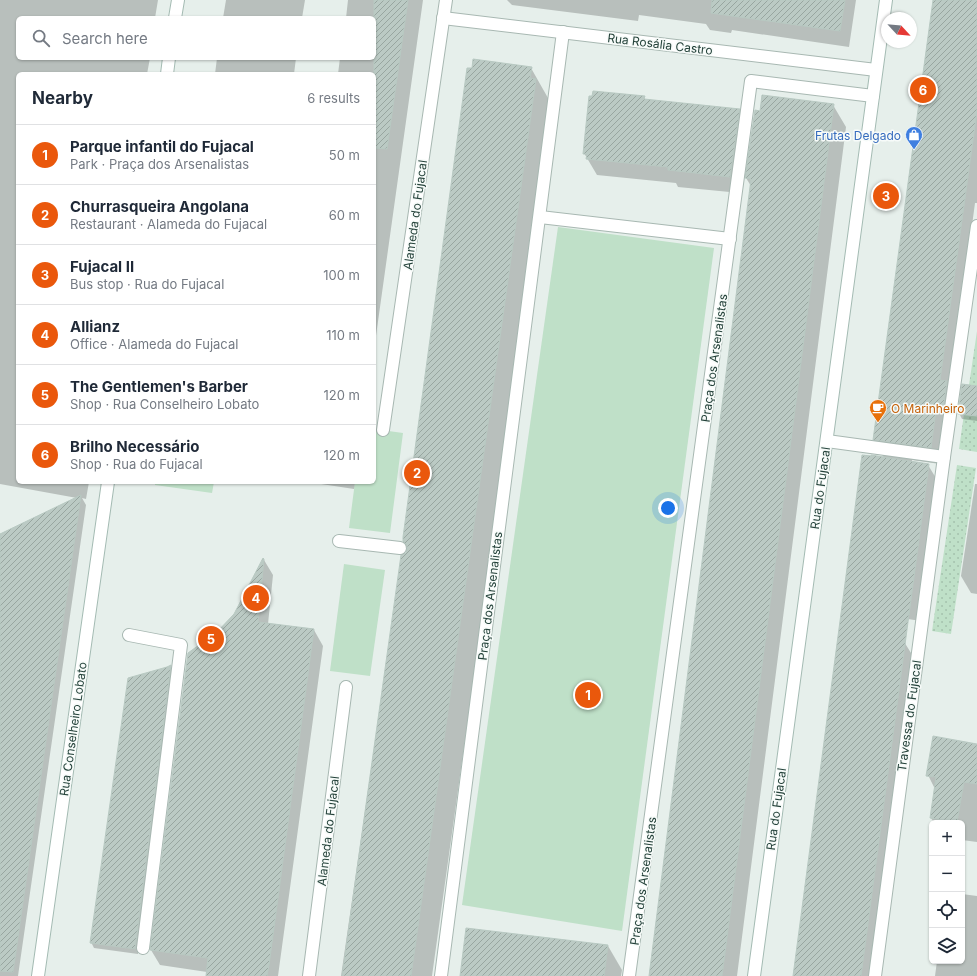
<!DOCTYPE html>
<meta charset="utf-8">
<style>
:root{--surface:#fff;--page:#f2f2f3;--text:#1f2937;--muted:#747a83;--line:#e0e1e3;--accent:#ea580c}
body{margin:0;font-family:Inter,sans-serif;background:var(--page);color:var(--text)}
.controls{position:absolute;right:12px;bottom:12px;display:grid;overflow:hidden;border-radius:6px;box-shadow:0 1px 3px #0004}
.controls button{width:36px;height:36px;display:grid;place-items:center;padding:0;border:0;border-bottom:1px solid var(--line);background:var(--surface);color:var(--text);font:20px sans-serif}
.compass{position:absolute;left:881px;top:12px;width:36px;height:36px;border-radius:50%;background:var(--surface);box-shadow:0 1px 3px #0004;rotate:116deg}
.you{position:absolute;left:668px;top:508px;width:14px;height:14px;margin:-10px;border:3px solid #fff;border-radius:50%;background:#1a73e8;box-shadow:0 0 0 6px #1a73e833}
.badge{display:grid;place-items:center;width:26px;height:26px;border-radius:50%;background:var(--accent);color:#fff;font-size:13px;font-weight:700}
.pin{position:absolute;translate:-50% -50%;border:2px solid #fff;box-shadow:0 1px 4px #0006}
.list{margin:0;padding:0;list-style:none}
h2{display:flex;justify-content:space-between;align-items:center;height:52px;margin:0;padding:0 16px;font-size:17px}
h2 small{font-size:13px;font-weight:400;color:var(--muted)}
.list li{display:grid;grid-template-columns:26px 1fr auto;gap:12px;align-items:center;box-sizing:border-box;height:60px;padding:0 16px;border-top:1px solid var(--line)}
.list b{display:block;font-size:15px;white-space:nowrap}
.list p{margin:0;font-size:13px;white-space:nowrap;color:var(--muted)}
.list em{font-size:13px;font-style:normal;color:var(--muted)}
.icon{flex:none;width:22px;height:22px;fill:none;stroke:currentColor;stroke-width:2;stroke-linecap:round;stroke-linejoin:round}
.map{position:relative;flex:none;width:977px;height:976px;overflow:hidden}
.search{position:absolute;background:var(--surface);box-shadow:0 1px 3px #0004;left:16px;top:16px;width:360px;height:44px;display:flex;align-items:center;gap:10px;box-sizing:border-box;padding:0 14px;border-radius:6px;color:var(--muted);font-size:15px}
.panel{position:absolute;background:var(--surface);box-shadow:0 1px 3px #0004;left:16px;top:72px;width:360px;height:412px;border-radius:6px}
.map>svg:first-child{display:block}
.grass{fill:url(#grass-dots)}
.green{fill:#bfe0c8}
.shadow{fill:#0003}
.building{fill:url(#building-hatch);stroke:#b8c9c2}
.lines{fill:none;stroke-linecap:round;stroke-linejoin:round}
.pedestrian-casing{stroke:#a8b8b2;stroke-width:14}
.minor-casing{stroke:#a8b8b2;stroke-width:14}
.secondary-casing{stroke:#a4bbb3;stroke-width:14}
.pedestrian{stroke:#fff;stroke-width:12}
.minor{stroke:#fff;stroke-width:12}
.secondary{stroke:#fff;stroke-width:12}
.labels{text-anchor:middle;dominant-baseline:central;stroke-width:3;stroke-linejoin:round;paint-order:stroke}
.street-label{font-size:12px;fill:#24423a;stroke:#f7fbf9}
.shop-label{font-size:12px;fill:#366cbe;stroke:#f7fbf9;text-anchor:end}
.food-label{font-size:12px;fill:#c56008;stroke:#f7fbf9;text-anchor:start}
</style>
<div class="map">
<svg width="977" height="976" viewBox="0 0 977 976">
<defs>
<pattern id="grass-dots" width="8" height="8" patternUnits="userSpaceOnUse"><rect width="8" height="8" fill="#bfe0c8"/><path d="M2 2h.1M6 6h.1" fill="none" stroke="#a4c1ad" stroke-width="1.8" stroke-linecap="round"/></pattern>
<pattern id="building-hatch" width="6" height="6" patternUnits="userSpaceOnUse"><rect width="6" height="6" fill="#bbcac4"/><path d="M-1 1l2-2M0 6l6-6M5 7l2-2" fill="none" stroke="#98a6a0"/></pattern>
</defs>
<rect width="100%" height="100%" fill="#e6efeb"/>
<!-- grass -->
<g class="grass">
<path d="M977 331V386L969 385Z"/>
<path d="M964 414 977 416V452L959 449Z"/>
<path d="M957 465 976 468 951 634 932 631Z"/>
</g>
<!-- green -->
<g class="green">
<path d="M558 227 714 248 622 931 462 905Z"/>
<path d="M374 429 403 433 390 533 349 528 355 482H374Z"/>
<path d="M155 482H214L212 493 155 485Z"/>
<path d="M344 564 385 570 370 676 330 671Z"/>
</g>
<!-- shadow -->
<g class="shadow">
<path d="M0 0H158L155 18H18V58H150L147 74H18V482H89L86 499 82 498 86 505 18 976H0V536L77 498 0 484Z"/>
<path d="M226 0H305L302 18H223Z"/>
<path d="M348 0H423L374 350V74H338L340 58H374V18H346Z"/>
<path d="M507 0H856L849 47 732 30 731 33 710 30 706 24 639 15 638 21 512 5Z"/>
<path d="M934 0H977V203H975L940 464 912 460V462L928 465 939 483 921 621 888 616 916 661 874 976H794L884 458 874 440Z"/>
<path d="M217 58H296L294 74H215Z"/>
<path d="M531 68 548 98V101L553 110 432 976H341L402 556 407 553 408 549 404 541Z"/>
<path d="M644 97 646 101 739 110 749 127 740 193 678 187 676 183 597 175 584 153Z"/>
<path d="M833 105 846 127 737 976H650L751 186 746 178Z"/>
<path d="M977 387V421L962 419 959 413Z"/>
<path d="M308 482H355L354 489Z"/>
<path d="M975 484H977V594L971 593 961 576Z"/>
<path d="M264 560 273 575 268 624 314 630 323 646 278 976H207V972L160 965 151 950 218 633 235 614Z"/>
<path d="M171 666 173 671 138 954 94 948 91 942Z"/>
<path d="M977 745V842L962 840V823H934L931 818 935 789 928 775Z"/>
<path d="M962 894 977 896V976H935L937 961H962Z"/>
<path d="M608 946 622 970 621 976H462Z"/>
</g>
<!-- building -->
<g class="building">
<path d="M374 0H408L387 149 374 148Z"/>
<path d="M712 0H845L840 31 711 13Z"/>
<path d="M933 0H977V111L940 380 947 381 943 411 936 410 931 448 873 440Z"/>
<path d="M473 59 532 67 530 78 536 79 411 976H342L401 555 406 553 407 549V545L403 541V537L467 68H472Z"/>
<path d="M593 91 645 96 644 99 740 109 730 177 668 170V167L586 159 587 154H583L589 96H592Z"/>
<path d="M762 95 834 104 795 409 722 976H649L751 179 745 178 755 110 760 111Z"/>
<path d="M962 384 977 386V416L958 414Z"/>
<path d="M862 455 871 456V455L929 464 861 976H793Z"/>
<path d="M81 495 13 972 0 971V534Z"/>
<path d="M263 558 264 559 258 622 314 629 269 965 267 976H206L208 958 150 950 188 653 217 632 234 614Z"/>
<path d="M171 665 135 949 90 943 128 678 167 667Z"/>
<path d="M933 736 977 744V784L964 782 957 822 930 818 936 777 926 776Z"/>
<path d="M466 928 608 945 604 976H460Z"/>
</g>
<g class="lines">
<defs>
<path id="pedestrian" d="M339 541 400 548"/>
<g id="minor">
<path d="M443 18 876 70"/>
<path d="M540 217 730 239"/>
<path d="M383 430 446 0"/>
<path d="M827 441 944 457"/>
<path d="M129 635 181 645 143 948"/>
<path d="M309 976 346 687"/>
<path d="M441 976 563 32"/>
<path d="M629 976 751 81 873 96"/>
<path d="M875 976 944 457 977 226"/>
</g>
<g id="secondary">
<path d="M175 18 178 0"/>
<path d="M167 74 169 58"/>
<path d="M38 976 108 482"/>
<path d="M754 976 886 0"/>
</g>
</defs>
<!-- pedestrian casing -->
<use href="#pedestrian" class="pedestrian-casing"/>
<!-- minor casing -->
<use href="#minor" class="minor-casing"/>
<!-- secondary casing -->
<use href="#secondary" class="secondary-casing"/>
<!-- pedestrian -->
<use href="#pedestrian" class="pedestrian"/>
<!-- minor -->
<use href="#minor" class="minor"/>
<!-- secondary -->
<use href="#secondary" class="secondary"/>
</g>
<!-- icons -->
<defs>
<symbol id="shop-pin" viewBox="-11 -11 22 30"><path d="M0 17L-7.5 6A9.5 9.5 0 1 1 7.5 6Z" fill="#3f7fe0" stroke="#f7fbf9"/><path d="M-5-2.5h2.3a2.7 3.5 0 0 1 5.4 0H5L5.5 6h-11ZM-1.5-2.5h3a1.5 2.3 0 0 0-3 0Z" fill="#fff"/></symbol>
<symbol id="cafe-pin" viewBox="-11 -11 22 30"><path d="M0 17L-7.5 6A9.5 9.5 0 1 1 7.5 6Z" fill="#e8710a" stroke="#f7fbf9"/><path d="M-5.5-4.5H6V0H3Q3 3.5 0 3.5H-2.5Q-5.5 3.5-5.5 0ZM3-3.2v2h1.7v-2ZM-6 4.5H4V6H-6Z" fill="#fff"/></symbol>
</defs>
<g fill-rule="evenodd">
<use href="#shop-pin" x="904" y="125" width="20" height="27"/>
<use href="#cafe-pin" x="868" y="398" width="20" height="27"/>
</g>
<g class="labels">
<!-- street labels -->
<g class="street-label">
<text transform="translate(660 44) rotate(7)">Rua Rosália Castro</text>
<text transform="translate(415 215) rotate(-82)">Alameda do Fujacal</text>
<text transform="translate(714 358) rotate(-82)">Praça dos Arsenalistas</text>
<text transform="translate(820 488) rotate(-82)">Rua do Fujacal</text>
<text transform="translate(490 596) rotate(-83)">Praça dos Arsenalistas</text>
<text transform="translate(909 716) rotate(-82)">Travessa do Fujacal</text>
<text transform="translate(73 729) rotate(-82)">Rua Conselheiro Lobato</text>
<text transform="translate(776 809) rotate(-82)">Rua do Fujacal</text>
<text transform="translate(328 831) rotate(-83)">Alameda do Fujacal</text>
<text transform="translate(643 881) rotate(-82)">Praça dos Arsenalistas</text>
</g>
<!-- shop labels -->
<g class="shop-label">
<text x="901" y="135">Frutas Delgado</text>
</g>
<!-- food labels -->
<g class="food-label">
<text x="891" y="408">O Marinheiro</text>
</g>
</g>
</svg>
<div class="controls">
<button>+</button>
<button>−</button>
<button><svg class="icon" aria-label="locate" viewBox="0 0 24 24"><circle cx="12" cy="12" r="6"/><path d="M12 2v4M12 18v4M2 12h4M18 12h4"/></svg></button>
<button><svg class="icon" aria-label="layers" viewBox="0 0 24 24"><path d="M12 4l9 5-9 5-9-5zM3 14l9 5 9-5"/></svg></button>
</div>
<svg class="compass" viewBox="-18 -18 36 36"><path d="M0-13l5 13h-10z" fill="#e53935"/><path d="M0 13l5-13h-10z" fill="#747a83"/></svg>
<div class="you"></div>
<div class="pin badge" style="left:588px;top:695px">1</div>
<div class="pin badge" style="left:417px;top:473px">2</div>
<div class="pin badge" style="left:886px;top:196px">3</div>
<div class="pin badge" style="left:256px;top:598px">4</div>
<div class="pin badge" style="left:211px;top:639px">5</div>
<div class="pin badge" style="left:923px;top:90px">6</div>
<div class="search"><svg class="icon" aria-label="search" viewBox="0 0 24 24"><circle cx="10" cy="10" r="6"/><path d="M15 15l6 6"/></svg>Search here</div>
<section class="panel">
<h2>Nearby<small>6 results</small></h2>
<ul class="list">
<li><span class="badge">1</span><div><b>Parque infantil do Fujacal</b><p>Park · Praça dos Arsenalistas</p></div><em>50 m</em></li>
<li><span class="badge">2</span><div><b>Churrasqueira Angolana</b><p>Restaurant · Alameda do Fujacal</p></div><em>60 m</em></li>
<li><span class="badge">3</span><div><b>Fujacal II</b><p>Bus stop · Rua do Fujacal</p></div><em>100 m</em></li>
<li><span class="badge">4</span><div><b>Allianz</b><p>Office · Alameda do Fujacal</p></div><em>110 m</em></li>
<li><span class="badge">5</span><div><b>The Gentlemen's Barber</b><p>Shop · Rua Conselheiro Lobato</p></div><em>120 m</em></li>
<li><span class="badge">6</span><div><b>Brilho Necessário</b><p>Shop · Rua do Fujacal</p></div><em>120 m</em></li>
</ul>
</section>
</div>
